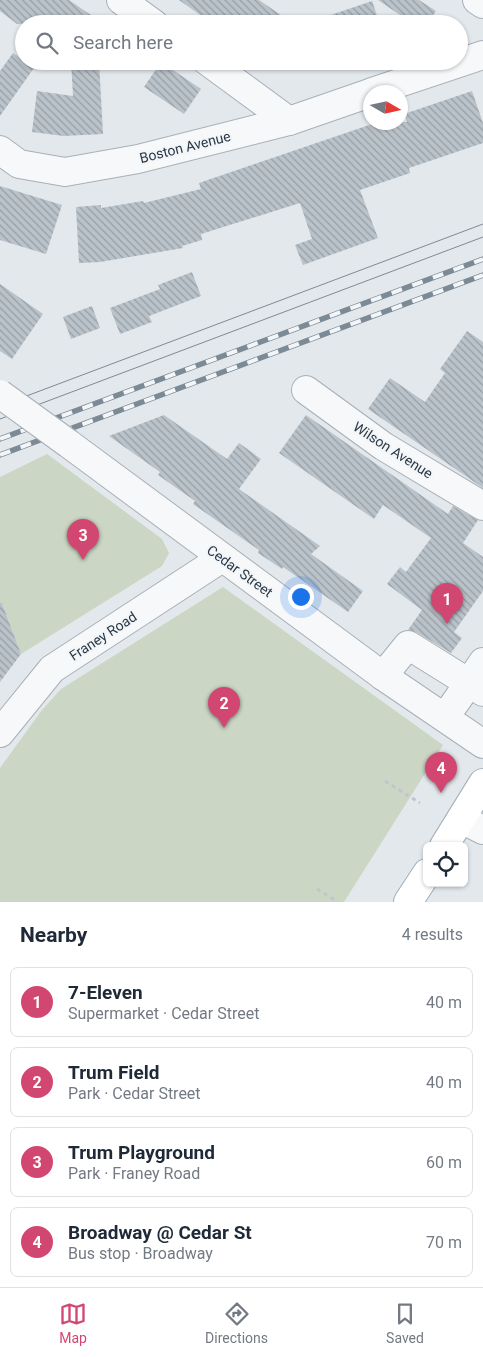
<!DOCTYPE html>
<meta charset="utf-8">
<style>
:root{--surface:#fff;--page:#f2f2f3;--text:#1f2937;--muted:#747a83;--line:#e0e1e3;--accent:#d24772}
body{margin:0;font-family:Roboto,sans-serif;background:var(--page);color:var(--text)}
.controls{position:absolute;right:15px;bottom:15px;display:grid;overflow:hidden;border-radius:8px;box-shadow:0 1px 4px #0004}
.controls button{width:45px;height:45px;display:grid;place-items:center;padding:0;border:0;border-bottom:1px solid var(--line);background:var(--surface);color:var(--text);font:25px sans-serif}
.compass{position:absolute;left:363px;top:85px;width:45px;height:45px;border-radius:50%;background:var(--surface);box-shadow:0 1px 4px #0004;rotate:99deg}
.you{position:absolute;left:300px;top:596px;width:18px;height:18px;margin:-12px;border:4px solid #fff;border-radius:50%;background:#1a73e8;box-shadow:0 0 0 8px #1a73e833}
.badge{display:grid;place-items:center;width:32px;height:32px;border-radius:50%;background:var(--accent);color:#fff;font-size:16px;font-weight:700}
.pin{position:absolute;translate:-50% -41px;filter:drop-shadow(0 1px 2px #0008)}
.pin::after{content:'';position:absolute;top:26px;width:18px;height:15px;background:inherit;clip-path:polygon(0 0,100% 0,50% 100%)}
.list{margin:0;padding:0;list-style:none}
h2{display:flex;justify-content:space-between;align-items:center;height:65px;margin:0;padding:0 20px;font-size:21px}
h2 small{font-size:16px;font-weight:400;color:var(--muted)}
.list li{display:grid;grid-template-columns:32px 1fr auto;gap:15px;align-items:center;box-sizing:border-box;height:70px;margin:0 10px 10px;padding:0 10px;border:1px solid var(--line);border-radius:8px}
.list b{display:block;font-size:19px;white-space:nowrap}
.list p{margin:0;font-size:16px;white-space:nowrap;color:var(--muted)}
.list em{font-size:16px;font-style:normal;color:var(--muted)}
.icon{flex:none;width:28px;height:28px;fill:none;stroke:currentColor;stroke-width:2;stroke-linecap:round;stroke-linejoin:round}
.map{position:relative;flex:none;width:483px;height:902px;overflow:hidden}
.search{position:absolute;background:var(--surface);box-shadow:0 1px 4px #0004;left:15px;right:15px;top:15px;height:55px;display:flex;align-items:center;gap:12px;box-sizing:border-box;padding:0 18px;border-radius:28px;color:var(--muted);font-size:19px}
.sheet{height:385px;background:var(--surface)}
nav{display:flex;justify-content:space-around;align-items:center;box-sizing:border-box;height:70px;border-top:1px solid var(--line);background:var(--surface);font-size:14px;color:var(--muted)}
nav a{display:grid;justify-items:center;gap:2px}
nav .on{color:var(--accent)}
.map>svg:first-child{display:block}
.green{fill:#cbd6c4}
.building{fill:url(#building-back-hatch)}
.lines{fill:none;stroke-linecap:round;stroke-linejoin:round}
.minor-casing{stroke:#a8b0b7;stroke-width:30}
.major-casing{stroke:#a2aeb8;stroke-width:30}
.path{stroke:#c1c6cb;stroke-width:3;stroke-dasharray:4 4;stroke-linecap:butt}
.minor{stroke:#f6f8fa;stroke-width:28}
.major{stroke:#fff;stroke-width:28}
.tram{stroke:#7c8a96;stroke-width:1}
.rail-casing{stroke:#7c8a96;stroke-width:5.5}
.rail{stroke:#f3f6f9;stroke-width:4;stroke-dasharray:11;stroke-linecap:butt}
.minor-bridge-casing{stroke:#a8b0b7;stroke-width:30;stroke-linecap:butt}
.minor-bridge{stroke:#f6f8fa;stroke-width:28}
.labels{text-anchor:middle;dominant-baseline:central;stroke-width:4;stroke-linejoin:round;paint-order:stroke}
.street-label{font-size:14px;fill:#2a3845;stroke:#f3f6f9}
</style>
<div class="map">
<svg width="483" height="902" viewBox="0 0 483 902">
<defs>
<pattern id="building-back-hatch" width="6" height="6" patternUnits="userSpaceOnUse" patternTransform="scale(1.25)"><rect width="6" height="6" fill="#bac2ca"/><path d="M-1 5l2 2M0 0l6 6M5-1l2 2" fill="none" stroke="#979fa6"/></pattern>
</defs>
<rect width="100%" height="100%" fill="#e3e8ec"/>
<!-- green -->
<g class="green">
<path d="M47 454 162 539 169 553 162 566 21 654 3 605 0 606V477Z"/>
<path d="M223 587 443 745 344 902H0V768L42 710 61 689Z"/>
</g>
<!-- building -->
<g class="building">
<path d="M0 0H69L104 24H17L0 11Z"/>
<path d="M179 0H259L294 24H213Z"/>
<path d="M378 0H419L436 11 427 24H413Z"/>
<path d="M372 1 380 24H316V20Z"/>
<path d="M13 53 24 61H39L0 116V71Z"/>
<path d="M71 61H99L103 134 64 136 32 132 37 91 73 96Z"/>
<path d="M161 62 201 89 184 114 144 87Z"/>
<path d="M472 91 483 123V143L409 168 410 173 360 190 378 238 303 265 295 245 312 239 300 203 201 234 202 240 182 246 183 248 100 262 79 263 76 207 101 205V208L143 201 144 203 201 189 199 183 378 122H407L404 114Z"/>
<path d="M0 186 62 205 46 254 0 240Z"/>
<path d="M192 272 201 296 149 316 152 322 120 334 110 308 160 289 158 285Z"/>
<path d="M0 284 43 314 12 359 0 351Z"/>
<path d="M92 306 100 328 71 339 63 317Z"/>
<path d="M467 331 483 342V488L368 409 390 378 425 402 445 373 440 369Z"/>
<path d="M164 415 227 459 239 443 261 459 239 489 320 546 311 554 363 591 348 612 283 567 282 569 258 553 259 550 193 504 195 501 158 475 160 472 109 436Z"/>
<path d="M306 415 448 514 453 506 478 520 463 543 483 557V591L454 632 462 638 451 653 416 632 408 630 422 610 387 584 400 567 406 572 431 538 383 505 374 519 279 453Z"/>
<path d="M0 603H2L21 654 0 682Z"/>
</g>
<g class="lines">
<defs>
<g id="minor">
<path d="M121 0 154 24"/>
<path d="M477 0 483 4"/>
<path d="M207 61 289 121"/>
<path d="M372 92 483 55"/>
<path d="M0 150 19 164 65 172 138 159 289 121 370 93"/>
<path d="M306 390 383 446 483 506"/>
<path d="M69 444 383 676 483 744"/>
<path d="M483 662 469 683 483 692"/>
<path d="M383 676 408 645 469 683 445 717"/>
<path d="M0 733 52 669 222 558"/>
<path d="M461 819 483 830"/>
</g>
<g id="major">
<path d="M444 846 483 783"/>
<path d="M408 902 427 873"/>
</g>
</defs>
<!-- minor casing -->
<use href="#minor" class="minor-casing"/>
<!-- major casing -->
<use href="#major" class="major-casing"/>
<!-- path -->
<g class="path">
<path d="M385 781 420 803"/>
<path d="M317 889 338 902"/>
</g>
<!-- minor -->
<use href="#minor" class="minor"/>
<!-- major -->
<use href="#major" class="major"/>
<!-- tram -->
<g class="tram">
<path d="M0 406 483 224"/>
<path d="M0 419 483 237"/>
</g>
<defs>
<g id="rail">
<path d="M0 439 483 259"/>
<path d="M0 455 483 275"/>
</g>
</defs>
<!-- rail casing -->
<use href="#rail" class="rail-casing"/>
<!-- rail -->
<use href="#rail" class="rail"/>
<defs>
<path id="minor-bridge" d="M0 394 69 444"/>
</defs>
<!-- minor-bridge casing -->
<use href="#minor-bridge" class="minor-bridge-casing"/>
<!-- minor-bridge -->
<use href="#minor-bridge" class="minor-bridge"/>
</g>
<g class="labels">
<!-- street labels -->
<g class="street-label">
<text transform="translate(185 147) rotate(-14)">Boston Avenue</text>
<text transform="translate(393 450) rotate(33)">Wilson Avenue</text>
<text transform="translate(240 571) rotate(36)">Cedar Street</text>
<text transform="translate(103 636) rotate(-33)">Franey Road</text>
</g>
</g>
</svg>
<div class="controls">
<button><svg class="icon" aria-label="locate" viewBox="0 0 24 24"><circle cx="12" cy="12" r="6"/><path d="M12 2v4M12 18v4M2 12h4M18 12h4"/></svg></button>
</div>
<svg class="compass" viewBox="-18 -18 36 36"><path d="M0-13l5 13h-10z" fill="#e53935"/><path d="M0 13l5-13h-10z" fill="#747a83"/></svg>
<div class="you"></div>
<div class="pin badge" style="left:447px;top:624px">1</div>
<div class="pin badge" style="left:224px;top:728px">2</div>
<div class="pin badge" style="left:83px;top:560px">3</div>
<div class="pin badge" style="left:441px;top:793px">4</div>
<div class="search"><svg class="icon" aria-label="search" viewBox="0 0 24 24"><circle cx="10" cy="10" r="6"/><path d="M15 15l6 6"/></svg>Search here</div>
</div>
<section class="sheet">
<h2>Nearby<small>4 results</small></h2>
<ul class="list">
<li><span class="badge">1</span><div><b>7-Eleven</b><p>Supermarket · Cedar Street</p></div><em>40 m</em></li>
<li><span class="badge">2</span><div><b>Trum Field</b><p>Park · Cedar Street</p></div><em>40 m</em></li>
<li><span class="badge">3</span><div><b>Trum Playground</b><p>Park · Franey Road</p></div><em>60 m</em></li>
<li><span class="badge">4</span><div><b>Broadway @ Cedar St</b><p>Bus stop · Broadway</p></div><em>70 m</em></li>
</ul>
</section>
<nav>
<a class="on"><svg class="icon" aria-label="map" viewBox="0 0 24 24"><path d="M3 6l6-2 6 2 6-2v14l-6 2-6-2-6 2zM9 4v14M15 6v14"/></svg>Map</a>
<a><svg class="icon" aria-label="directions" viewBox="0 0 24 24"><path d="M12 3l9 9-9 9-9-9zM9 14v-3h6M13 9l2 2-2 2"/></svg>Directions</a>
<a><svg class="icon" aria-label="saved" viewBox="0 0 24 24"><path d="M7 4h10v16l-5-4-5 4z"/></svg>Saved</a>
</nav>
